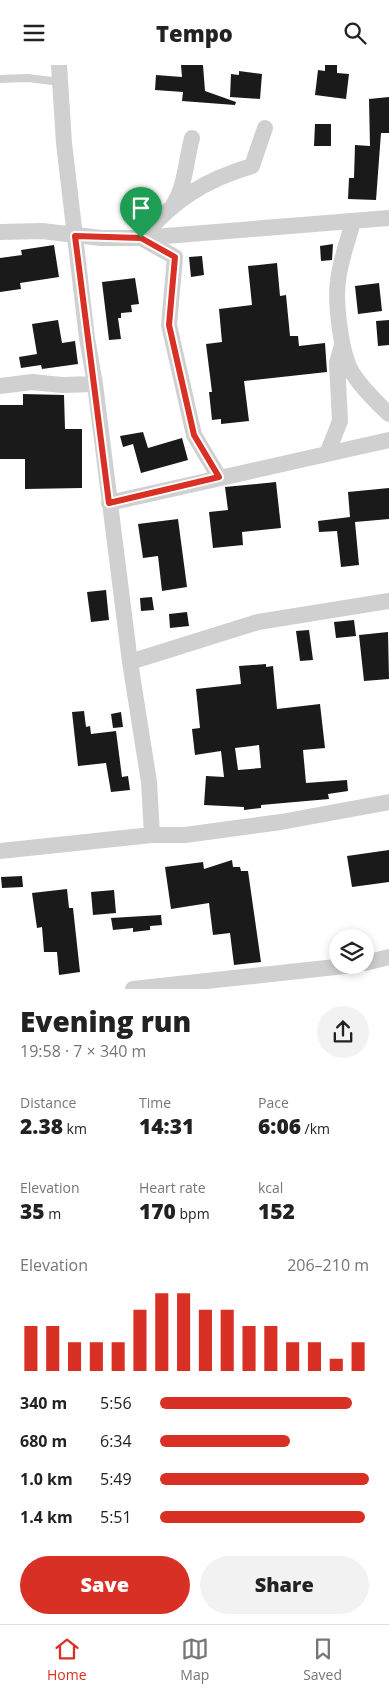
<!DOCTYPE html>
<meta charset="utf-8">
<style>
:root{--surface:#fff;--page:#f2f2f2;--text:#222;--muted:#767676;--line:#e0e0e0;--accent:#d93025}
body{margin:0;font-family:"Open Sans",sans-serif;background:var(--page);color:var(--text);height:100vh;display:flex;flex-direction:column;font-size:19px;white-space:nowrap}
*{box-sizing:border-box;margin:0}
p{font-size:16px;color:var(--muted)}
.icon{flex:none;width:28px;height:28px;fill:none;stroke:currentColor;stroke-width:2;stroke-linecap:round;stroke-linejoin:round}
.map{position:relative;height:924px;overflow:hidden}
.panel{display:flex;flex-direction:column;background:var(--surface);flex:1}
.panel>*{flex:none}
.fabs{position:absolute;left:329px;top:864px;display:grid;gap:10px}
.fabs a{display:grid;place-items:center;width:45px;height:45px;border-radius:50%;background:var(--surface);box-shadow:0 2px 8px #0003;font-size:25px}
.pin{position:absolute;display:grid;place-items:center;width:42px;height:42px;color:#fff;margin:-51px -21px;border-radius:50% 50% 50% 0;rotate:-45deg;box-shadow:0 0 5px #0007}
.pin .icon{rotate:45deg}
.round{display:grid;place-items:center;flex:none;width:52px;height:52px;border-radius:26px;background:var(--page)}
.headline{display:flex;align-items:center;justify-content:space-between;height:85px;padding:0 20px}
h1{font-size:28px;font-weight:800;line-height:38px}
.metrics{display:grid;grid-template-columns:repeat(3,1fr);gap:8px;height:85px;padding:5px 20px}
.metrics div{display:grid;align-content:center}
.metrics b{font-size:21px;font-weight:800}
.metrics small{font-size:14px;font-weight:400}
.metrics p{font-size:14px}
.chart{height:140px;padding:10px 20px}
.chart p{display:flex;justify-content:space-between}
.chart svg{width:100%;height:90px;margin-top:5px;stroke:var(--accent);stroke-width:6}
.cta{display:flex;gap:10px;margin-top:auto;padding:10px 20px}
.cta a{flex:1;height:58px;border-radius:30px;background:var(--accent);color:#fff;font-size:20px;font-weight:800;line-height:58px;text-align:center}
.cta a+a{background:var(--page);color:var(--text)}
ul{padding:0 20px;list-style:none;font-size:16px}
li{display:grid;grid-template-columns:80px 60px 1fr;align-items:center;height:38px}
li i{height:12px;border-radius:6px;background:var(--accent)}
header{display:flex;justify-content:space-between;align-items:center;height:65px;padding:0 20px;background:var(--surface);font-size:22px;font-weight:800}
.tab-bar{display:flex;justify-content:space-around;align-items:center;height:70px;border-top:1px solid var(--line);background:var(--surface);font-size:14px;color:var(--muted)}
.tab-bar a{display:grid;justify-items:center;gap:2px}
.tab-bar .active{color:var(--accent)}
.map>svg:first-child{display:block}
</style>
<header><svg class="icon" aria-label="menu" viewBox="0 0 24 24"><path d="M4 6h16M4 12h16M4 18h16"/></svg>Tempo<svg class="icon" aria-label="search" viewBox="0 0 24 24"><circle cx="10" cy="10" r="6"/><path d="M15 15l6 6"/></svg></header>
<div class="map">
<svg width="389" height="924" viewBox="0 0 389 924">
<rect width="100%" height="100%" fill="#fff"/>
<!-- building -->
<path fill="#1a1a1a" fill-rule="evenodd" d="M181 0H203L205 26 236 37 235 40 182 36 183 27 155 25 156 10 182 12Z
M325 0H337V8L349 9 346 34 315 30 318 5 325 6Z
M239 6 262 9 260 34 230 32 231 9 239 10Z
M389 32V68H381L376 135 348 134 349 113H354L355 80 370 81 369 34Z
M315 59H331V81H314Z
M333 179 332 195 321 196 320 181Z
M54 180 59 212 20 218 21 224 0 227V193L22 190 21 185Z
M202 191 204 210 191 212 189 192Z
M277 198 280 231 286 230 290 271H298L299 281 325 278 327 307 244 316 249 356 221 359V354L212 355 209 327H212L206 279 222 277 219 244 252 240 248 201Z
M135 213 139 239 131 240 132 247 121 248V253H118L121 274 109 275 102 217Z
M379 218 382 246 358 249 355 221Z
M58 255 62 278 75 276 78 299 42 304 41 300 21 303 19 292 37 289 32 259Z
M389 255V280L378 281 376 256Z
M23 329 64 330 65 364H82V423L25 424V394H0V340H23Z
M143 367 148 383 182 373 188 395 141 408 133 379 123 382 120 371Z
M276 417 281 463 242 467 243 480 213 483 209 447 228 445 225 422Z
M389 423V454L355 457 359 500 341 502 337 466 319 467 318 456 350 452 348 427Z
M178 454 187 522 162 526 158 491 143 493 138 459Z
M106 525 109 555 91 557 87 527Z
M152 532 154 545 141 546 140 533Z
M187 547 189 561 170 563 169 549Z
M354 555 356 571 336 573 334 557Z
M309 565 313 595 300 596 296 566Z
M388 567 389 614 364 616 359 570Z
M266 599V602L273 601 277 644 320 639 325 683 303 685 306 718 347 715 348 726 328 729 329 734 261 740V743L244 745V742L204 740 206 711 224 712 221 686 195 690 192 664 200 663 196 624 241 619 239 601ZM259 680 261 703 238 705 235 683Z
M84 646 86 662 90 661 91 669 116 666 122 712 128 711 130 725 111 727 106 698 78 701 72 647Z
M121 647 123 662 113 663 111 649Z
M389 785V817L352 822 347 791Z
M232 795 233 802H240L241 806H248L261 897 234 900 230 868 213 870 209 838 171 844 165 802 203 797 204 804Z
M22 811 23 822 2 823 1 812Z
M67 824 69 843H73L80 907 59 910 57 887H44L42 862 37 863 32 828Z
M114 825 116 848 93 850 91 827Z
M161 850 162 860 150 861V865L133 867V863L113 865 111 853Z"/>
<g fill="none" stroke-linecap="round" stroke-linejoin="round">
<!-- service -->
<path stroke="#d0d0d0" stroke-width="8" d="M0 14 28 13 60 17"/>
<!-- minor -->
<path stroke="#d0d0d0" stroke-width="16" d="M59 0 64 78 87 273 95 319 130 597 149 717 152 770
M173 140C185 123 186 95 192 73
M353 156C348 176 340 196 338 216 335 238 341 291 353 309 363 324 376 337 389 349
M0 167 42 166 101 173H141L389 153
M0 321 32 317 62 320 95 319
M327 389 340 356 337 298 342 280
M219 412 194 370 169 260 175 192 141 173C174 135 204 115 252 101L265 63
M109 438 389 375
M130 597 258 557 389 536
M0 786 152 770H185L281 757 389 737
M365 898 389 892
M133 924 354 900"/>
</g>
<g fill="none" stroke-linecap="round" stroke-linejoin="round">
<!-- route casing -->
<g stroke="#fff" stroke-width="10">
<path id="route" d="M75 171 141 173 175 192 169 260 194 370 219 412 109 438Z"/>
</g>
<!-- route -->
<use href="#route" stroke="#d93025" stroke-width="6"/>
</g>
</svg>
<div class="fabs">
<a><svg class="icon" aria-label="layers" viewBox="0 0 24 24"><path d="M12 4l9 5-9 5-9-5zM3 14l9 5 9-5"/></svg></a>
</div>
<div class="pin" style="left:141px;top:173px;background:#1e9e55"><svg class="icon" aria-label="arrive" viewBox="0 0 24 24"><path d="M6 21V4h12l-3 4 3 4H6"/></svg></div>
</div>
<section class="panel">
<div class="headline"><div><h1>Evening run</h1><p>19:58 · 7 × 340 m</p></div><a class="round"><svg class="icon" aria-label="share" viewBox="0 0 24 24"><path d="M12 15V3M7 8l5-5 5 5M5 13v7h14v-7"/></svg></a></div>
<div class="metrics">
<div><p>Distance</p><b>2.38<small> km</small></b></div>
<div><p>Time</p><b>14:31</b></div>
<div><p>Pace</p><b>6:06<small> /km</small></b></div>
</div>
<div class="metrics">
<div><p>Elevation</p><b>35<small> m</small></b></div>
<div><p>Heart rate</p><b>170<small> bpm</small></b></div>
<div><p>kcal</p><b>152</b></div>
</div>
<div class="chart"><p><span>Elevation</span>206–210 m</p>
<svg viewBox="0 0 160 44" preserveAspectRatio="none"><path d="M5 44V22M15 44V22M25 44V30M35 44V30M45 44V30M55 44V14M65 44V6M75 44V6M85 44V14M95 44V14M105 44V22M115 44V22M125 44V30M135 44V30M145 44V38M155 44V30"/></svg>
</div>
<ul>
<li><b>340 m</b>5:56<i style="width:92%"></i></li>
<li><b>680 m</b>6:34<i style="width:62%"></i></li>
<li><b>1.0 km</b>5:49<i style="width:100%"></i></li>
<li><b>1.4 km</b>5:51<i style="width:98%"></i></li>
</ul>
<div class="cta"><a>Save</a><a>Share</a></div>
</section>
<nav class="tab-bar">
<a class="active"><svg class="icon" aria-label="home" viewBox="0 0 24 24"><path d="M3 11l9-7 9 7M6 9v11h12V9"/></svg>Home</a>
<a><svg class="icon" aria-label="map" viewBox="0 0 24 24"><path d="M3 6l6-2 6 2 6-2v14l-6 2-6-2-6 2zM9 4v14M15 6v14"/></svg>Map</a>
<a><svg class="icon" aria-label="saved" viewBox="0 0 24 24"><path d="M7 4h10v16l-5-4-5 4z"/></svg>Saved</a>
</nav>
